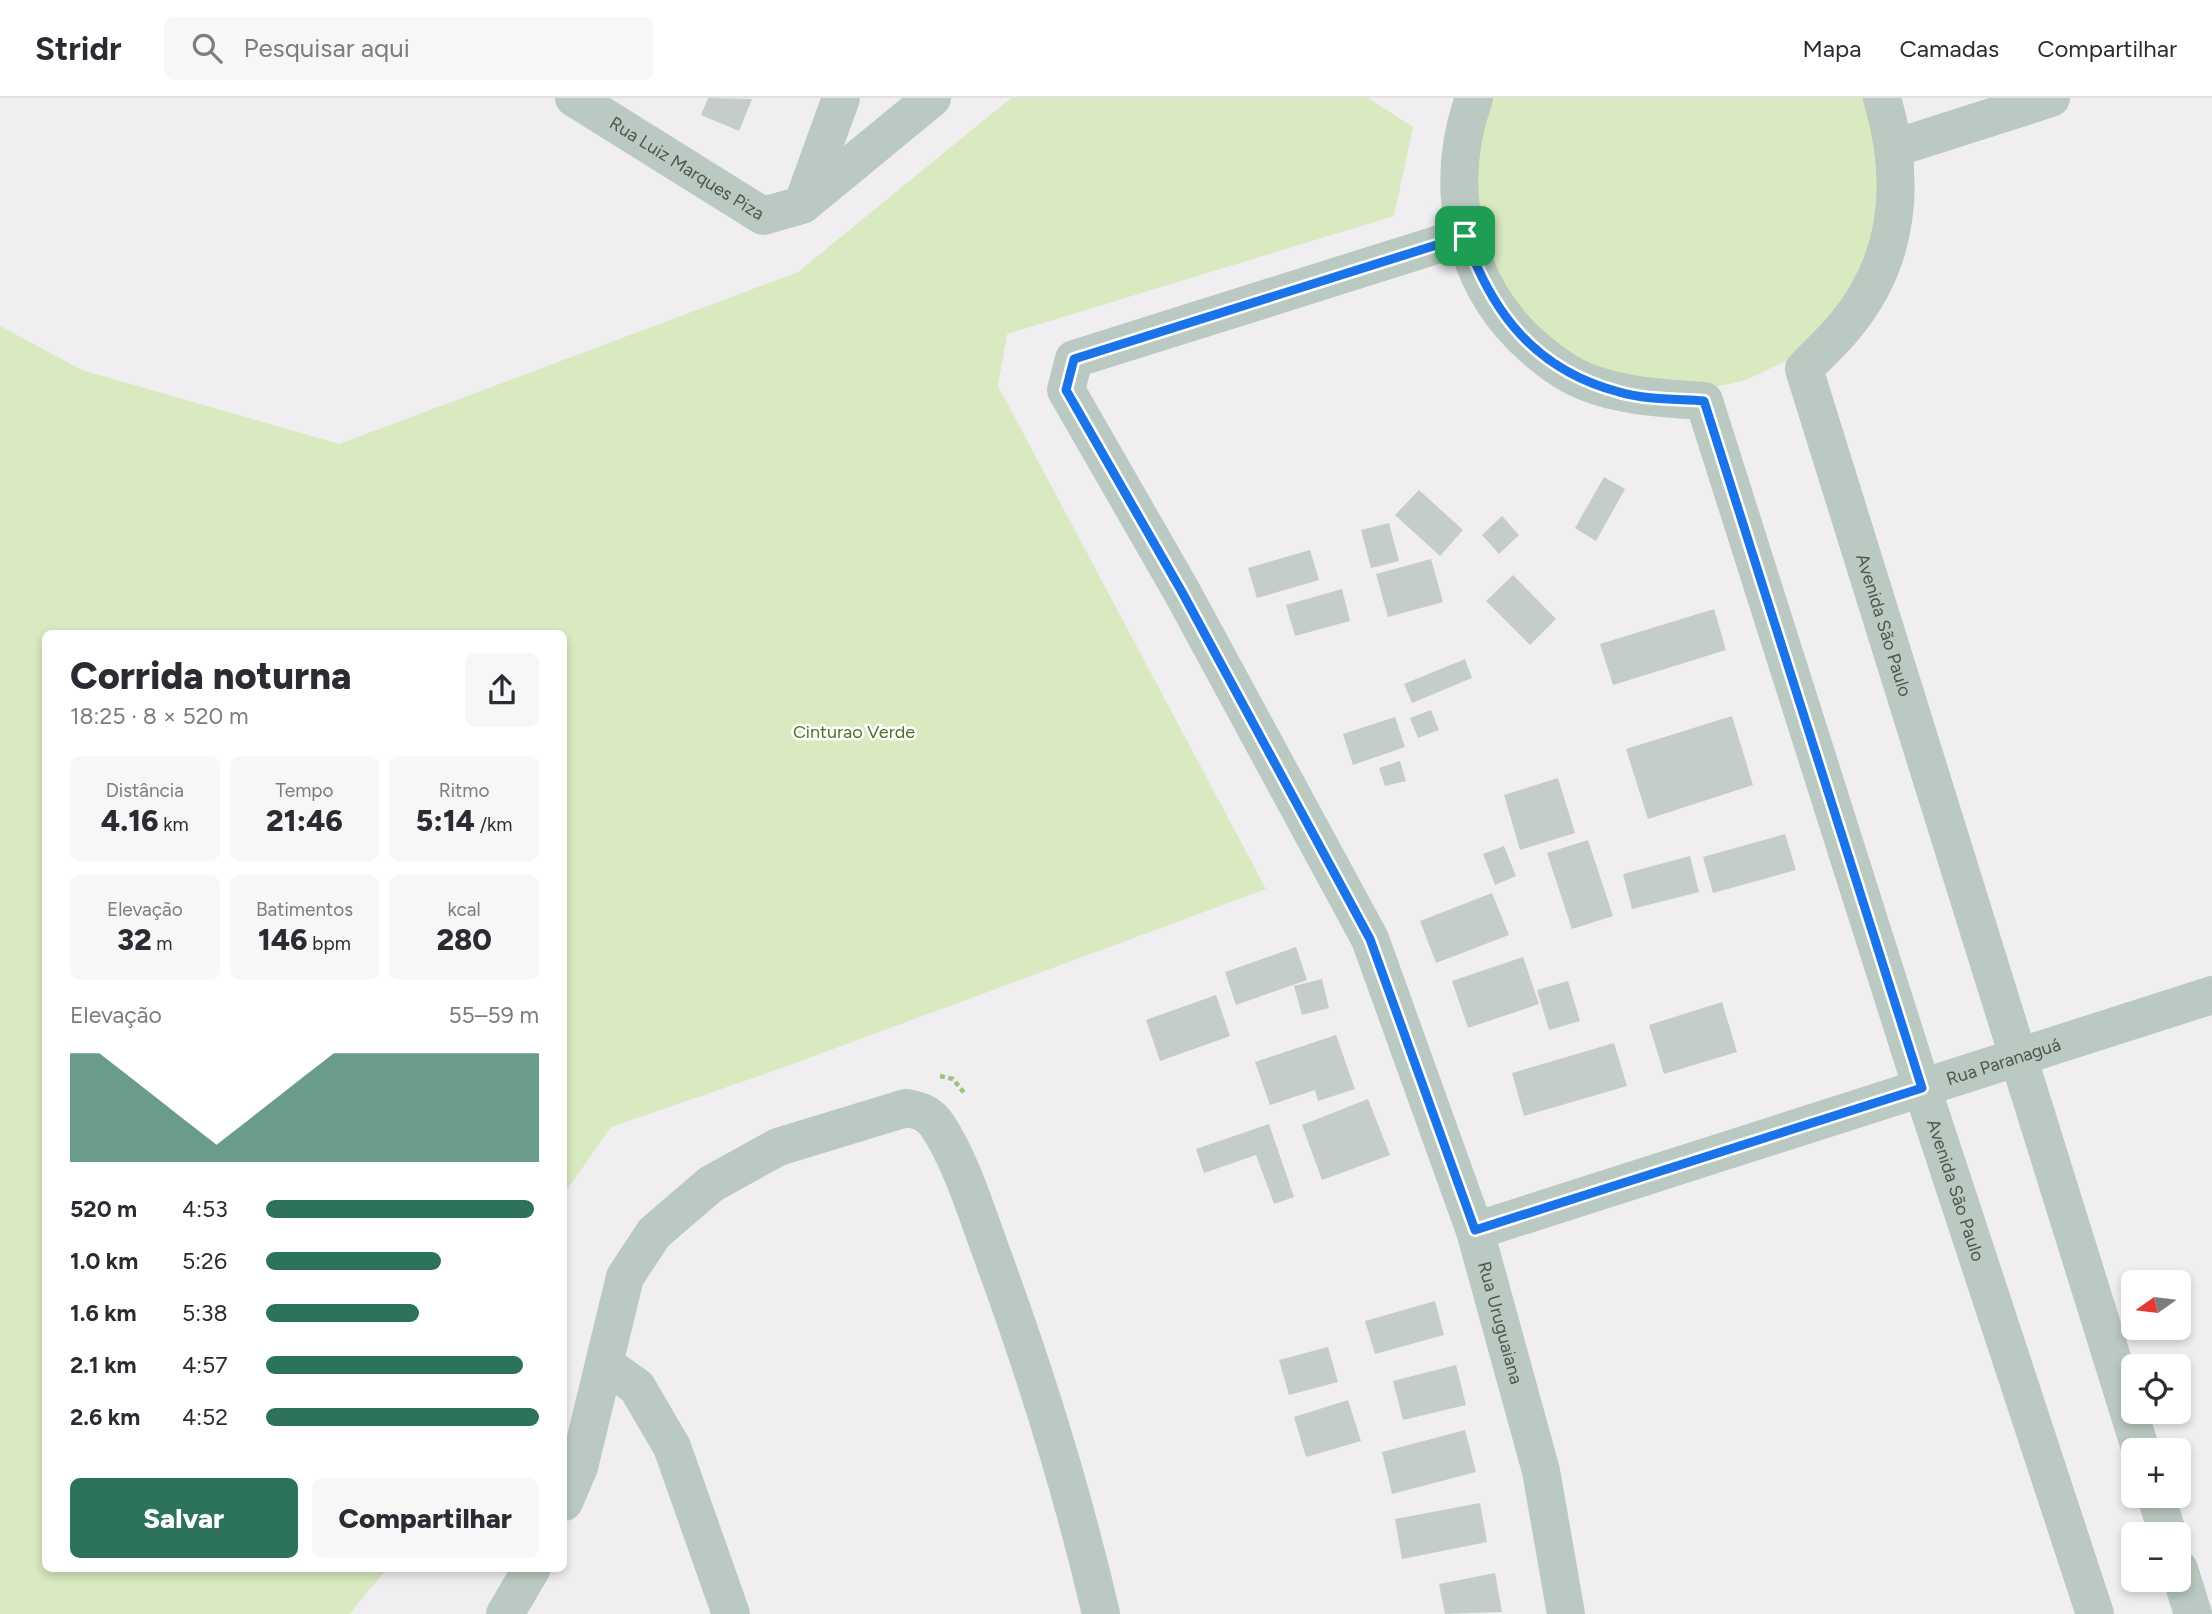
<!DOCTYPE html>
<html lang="pt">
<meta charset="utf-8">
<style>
:root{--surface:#fff;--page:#f7f7f7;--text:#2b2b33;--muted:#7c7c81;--line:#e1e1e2;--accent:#2c7359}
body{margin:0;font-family:Figtree,sans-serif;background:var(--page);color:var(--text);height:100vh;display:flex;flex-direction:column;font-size:26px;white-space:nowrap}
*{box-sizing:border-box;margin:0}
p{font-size:23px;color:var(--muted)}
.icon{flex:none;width:38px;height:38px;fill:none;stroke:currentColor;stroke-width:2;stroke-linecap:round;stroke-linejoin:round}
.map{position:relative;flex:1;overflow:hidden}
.side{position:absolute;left:42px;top:532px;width:525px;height:942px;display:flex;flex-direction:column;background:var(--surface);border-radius:10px;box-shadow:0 4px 10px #0003}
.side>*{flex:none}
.needle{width:46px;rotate:256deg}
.buttons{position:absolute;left:2121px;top:1172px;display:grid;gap:14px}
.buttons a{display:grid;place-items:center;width:70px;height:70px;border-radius:10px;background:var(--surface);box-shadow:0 4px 10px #0003;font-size:35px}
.pin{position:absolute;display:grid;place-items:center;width:60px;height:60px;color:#fff;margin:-30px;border-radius:14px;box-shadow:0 4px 10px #0006}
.round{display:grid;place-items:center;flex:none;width:74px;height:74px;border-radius:10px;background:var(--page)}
.head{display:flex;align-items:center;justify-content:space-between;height:119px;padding:0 28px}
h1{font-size:38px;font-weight:800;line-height:52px}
.figures{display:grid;grid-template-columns:repeat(3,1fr);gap:10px;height:119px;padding:7px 28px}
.figures div{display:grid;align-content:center;border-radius:10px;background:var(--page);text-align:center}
.figures b{font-size:30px;font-weight:800}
.figures small{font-size:19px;font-weight:400}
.figures p{font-size:19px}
.chart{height:196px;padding:14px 28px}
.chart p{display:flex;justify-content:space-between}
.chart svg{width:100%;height:126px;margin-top:7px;fill:var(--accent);opacity:.7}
.action{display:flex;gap:14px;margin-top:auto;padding:14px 28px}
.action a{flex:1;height:80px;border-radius:10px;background:var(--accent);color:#fff;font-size:28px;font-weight:800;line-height:80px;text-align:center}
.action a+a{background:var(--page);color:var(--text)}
ul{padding:0 28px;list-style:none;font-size:23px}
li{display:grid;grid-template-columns:112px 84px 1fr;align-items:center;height:52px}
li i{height:18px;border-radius:9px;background:var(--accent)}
header{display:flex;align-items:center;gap:42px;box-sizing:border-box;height:98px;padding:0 35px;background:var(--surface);border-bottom:2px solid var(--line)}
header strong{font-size:33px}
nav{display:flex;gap:38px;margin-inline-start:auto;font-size:24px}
.search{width:490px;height:63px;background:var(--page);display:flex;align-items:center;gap:18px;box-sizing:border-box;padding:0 24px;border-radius:10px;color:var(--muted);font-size:26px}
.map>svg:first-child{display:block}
</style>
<header>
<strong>Stridr</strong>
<div class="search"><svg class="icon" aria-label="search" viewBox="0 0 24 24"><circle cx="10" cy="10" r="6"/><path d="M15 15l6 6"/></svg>Pesquisar aqui</div>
<nav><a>Mapa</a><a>Camadas</a><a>Compartilhar</a></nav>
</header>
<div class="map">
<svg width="2212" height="1516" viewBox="0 0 2212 1516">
<rect width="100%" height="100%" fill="#f0eef0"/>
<!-- green -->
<path fill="#d9e9c0" d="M1011 0H1368L1413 29 1394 118 1007 236 998 288 1266 791 779 971 611 1029 564 1096V536H46V1470H388L349 1516H0V228L82 272 339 346 798 174Z
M1485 0H1868L1885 111 1853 197 1788 262 1746 282 1702 292 1611 283 1532 235 1472 128Z"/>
<!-- building -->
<path fill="#c5cdca" d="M708 0 752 1 739 33 701 17Z
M1604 379 1625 391 1596 443 1575 430Z
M1419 392 1463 432 1440 458 1395 417Z
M1502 418 1519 437 1499 456 1482 437Z
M1389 425 1399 463 1371 470 1361 432Z
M1310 452 1319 482 1257 500 1248 470Z
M1431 461 1443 504 1388 519 1376 476Z
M1513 477 1556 521 1530 547 1486 503Z
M1342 491 1350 523 1295 538 1286 507Z
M1714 511 1726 552 1613 587 1600 546Z
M1465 561 1472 580 1412 605 1404 586Z
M1431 612 1439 632 1418 640 1410 620Z
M1732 618 1753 687 1648 721 1626 651Z
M1395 619 1405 649 1353 667 1343 636Z
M1400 663 1406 683 1385 688 1379 670Z
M1558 680 1575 735 1520 752 1504 697Z
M1785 736 1796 772 1713 795 1703 759Z
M1588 742 1613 818 1572 831 1547 755Z
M1504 748 1516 778 1495 787 1483 756Z
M1690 758 1699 794 1632 811 1623 776Z
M1492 795 1509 837 1436 865 1420 823Z
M1296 849 1307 882 1236 907 1225 874Z
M1523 859 1539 906 1468 930 1452 883Z
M1322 881 1329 910 1302 917 1294 888Z
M1568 883 1580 923 1549 932 1537 892Z
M1216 897 1230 938 1160 963 1146 922Z
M1722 904 1737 954 1664 976 1649 927Z
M1336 937 1355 991 1318 1003 1315 992 1270 1007 1255 964Z
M1614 945 1627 988 1524 1018 1512 975Z
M1368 1001 1390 1057 1322 1082 1302 1027Z
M1269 1026 1294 1099 1274 1106 1256 1057 1204 1075 1196 1051Z
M1435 1203 1444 1237 1375 1256 1365 1223Z
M1328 1249 1338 1284 1289 1297 1279 1262Z
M1456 1267 1466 1307 1403 1322 1393 1283Z
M1348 1302 1361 1343 1306 1359 1294 1319Z
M1465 1332 1476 1374 1392 1396 1382 1354Z
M1480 1405 1487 1444 1402 1461 1395 1421Z
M1495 1475 1502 1514 1445 1516 1439 1486Z"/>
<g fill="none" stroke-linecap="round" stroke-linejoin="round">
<!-- path -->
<path stroke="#9fc37c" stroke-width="4.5" stroke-dasharray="5 3.5" stroke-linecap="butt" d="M940 978 953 981 965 996"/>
<!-- minor -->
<g stroke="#bac9c1" stroke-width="38">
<path id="s1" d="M574 0 763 118 802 107 932 0"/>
<path d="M803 105 841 0"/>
<path id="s2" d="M1465 138 1074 261 1066 292 1182 494 1370 841 1475 1133 1541 1373 1566 1516"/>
<path id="s3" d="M1475 1133 2212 897"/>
<path d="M606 1267 637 1289 672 1349 731 1516"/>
<path d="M564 1404 579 1369 625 1179 654 1135 711 1086 778 1049 906 1010C919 1012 929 1015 937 1027 961 1062 978 1119 993 1159 1036 1276 1073 1395 1101 1516"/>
<path d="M505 1516 532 1470"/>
</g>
<!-- tertiary -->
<g stroke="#bac9c1" stroke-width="38">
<path id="s4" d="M1474 0C1443 87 1461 185 1532 248 1548 262 1564 275 1584 283 1623 299 1664 300 1704 303L1922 990 2095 1516"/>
<path id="s5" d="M1882 0C1906 81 1901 161 1845 228 1833 243 1817 257 1804 271L2141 1353"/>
<path d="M1895 50 2051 0"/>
<path d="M2156 1398 2168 1437"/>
<path d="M2179 1471 2193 1516"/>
</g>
</g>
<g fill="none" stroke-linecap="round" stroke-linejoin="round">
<!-- route casing -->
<g stroke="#fff" stroke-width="14">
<path id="route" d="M1465 138C1492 216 1536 272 1619 294 1646 302 1677 301 1704 303L1922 990 1475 1132 1370 841 1182 494 1066 292 1074 261Z"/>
</g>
<!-- route -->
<use href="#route" stroke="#1a73e8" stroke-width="9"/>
</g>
<g text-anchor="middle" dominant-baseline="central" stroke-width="5" stroke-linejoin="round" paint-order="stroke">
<!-- street labels -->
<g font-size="18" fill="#485950" stroke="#fff">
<text stroke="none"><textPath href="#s1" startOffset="133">Rua Luiz Marques Piza</textPath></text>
<text stroke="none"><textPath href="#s5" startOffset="569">Avenida São Paulo</textPath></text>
<text stroke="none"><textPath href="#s3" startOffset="555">Rua Paranaguá</textPath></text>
<text stroke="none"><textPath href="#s4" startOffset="1284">Avenida São Paulo</textPath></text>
<text stroke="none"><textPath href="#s2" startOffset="1475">Rua Uruguaiana</textPath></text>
</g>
<!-- park labels -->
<g font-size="18" fill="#497221" stroke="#fff">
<text x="854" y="634">Cinturao Verde</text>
</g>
</g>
</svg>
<div class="buttons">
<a><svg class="needle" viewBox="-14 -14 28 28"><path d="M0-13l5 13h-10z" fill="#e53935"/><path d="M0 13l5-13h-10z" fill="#7c7c81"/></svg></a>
<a><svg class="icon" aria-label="locate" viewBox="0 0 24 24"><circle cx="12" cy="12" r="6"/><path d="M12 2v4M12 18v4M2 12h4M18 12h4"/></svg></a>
<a>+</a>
<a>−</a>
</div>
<div class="pin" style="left:1465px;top:138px;background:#1e9e55"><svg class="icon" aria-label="arrive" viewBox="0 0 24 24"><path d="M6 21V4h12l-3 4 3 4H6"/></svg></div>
<section class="side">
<div class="head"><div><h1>Corrida noturna</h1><p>18:25 · 8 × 520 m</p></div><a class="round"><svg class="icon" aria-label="share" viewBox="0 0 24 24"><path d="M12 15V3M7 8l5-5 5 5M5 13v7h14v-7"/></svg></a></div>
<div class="figures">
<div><p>Distância</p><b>4.16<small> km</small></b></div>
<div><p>Tempo</p><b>21:46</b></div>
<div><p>Ritmo</p><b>5:14<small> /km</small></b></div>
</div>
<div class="figures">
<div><p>Elevação</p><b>32<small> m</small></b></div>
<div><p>Batimentos</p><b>146<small> bpm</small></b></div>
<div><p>kcal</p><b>280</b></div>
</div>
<div class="chart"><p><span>Elevação</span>55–59 m</p>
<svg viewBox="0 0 160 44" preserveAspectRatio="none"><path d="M0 44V6L10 6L20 14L30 22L40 30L50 38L60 30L70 22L80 14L90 6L100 6L110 6L120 6L130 6L140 6L150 6L160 6V44z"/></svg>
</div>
<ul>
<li><b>520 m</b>4:53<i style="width:98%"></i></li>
<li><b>1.0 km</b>5:26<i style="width:64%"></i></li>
<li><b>1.6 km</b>5:38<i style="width:56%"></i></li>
<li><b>2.1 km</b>4:57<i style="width:94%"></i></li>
<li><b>2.6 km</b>4:52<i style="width:100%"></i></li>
</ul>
<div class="action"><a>Salvar</a><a>Compartilhar</a></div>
</section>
</div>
